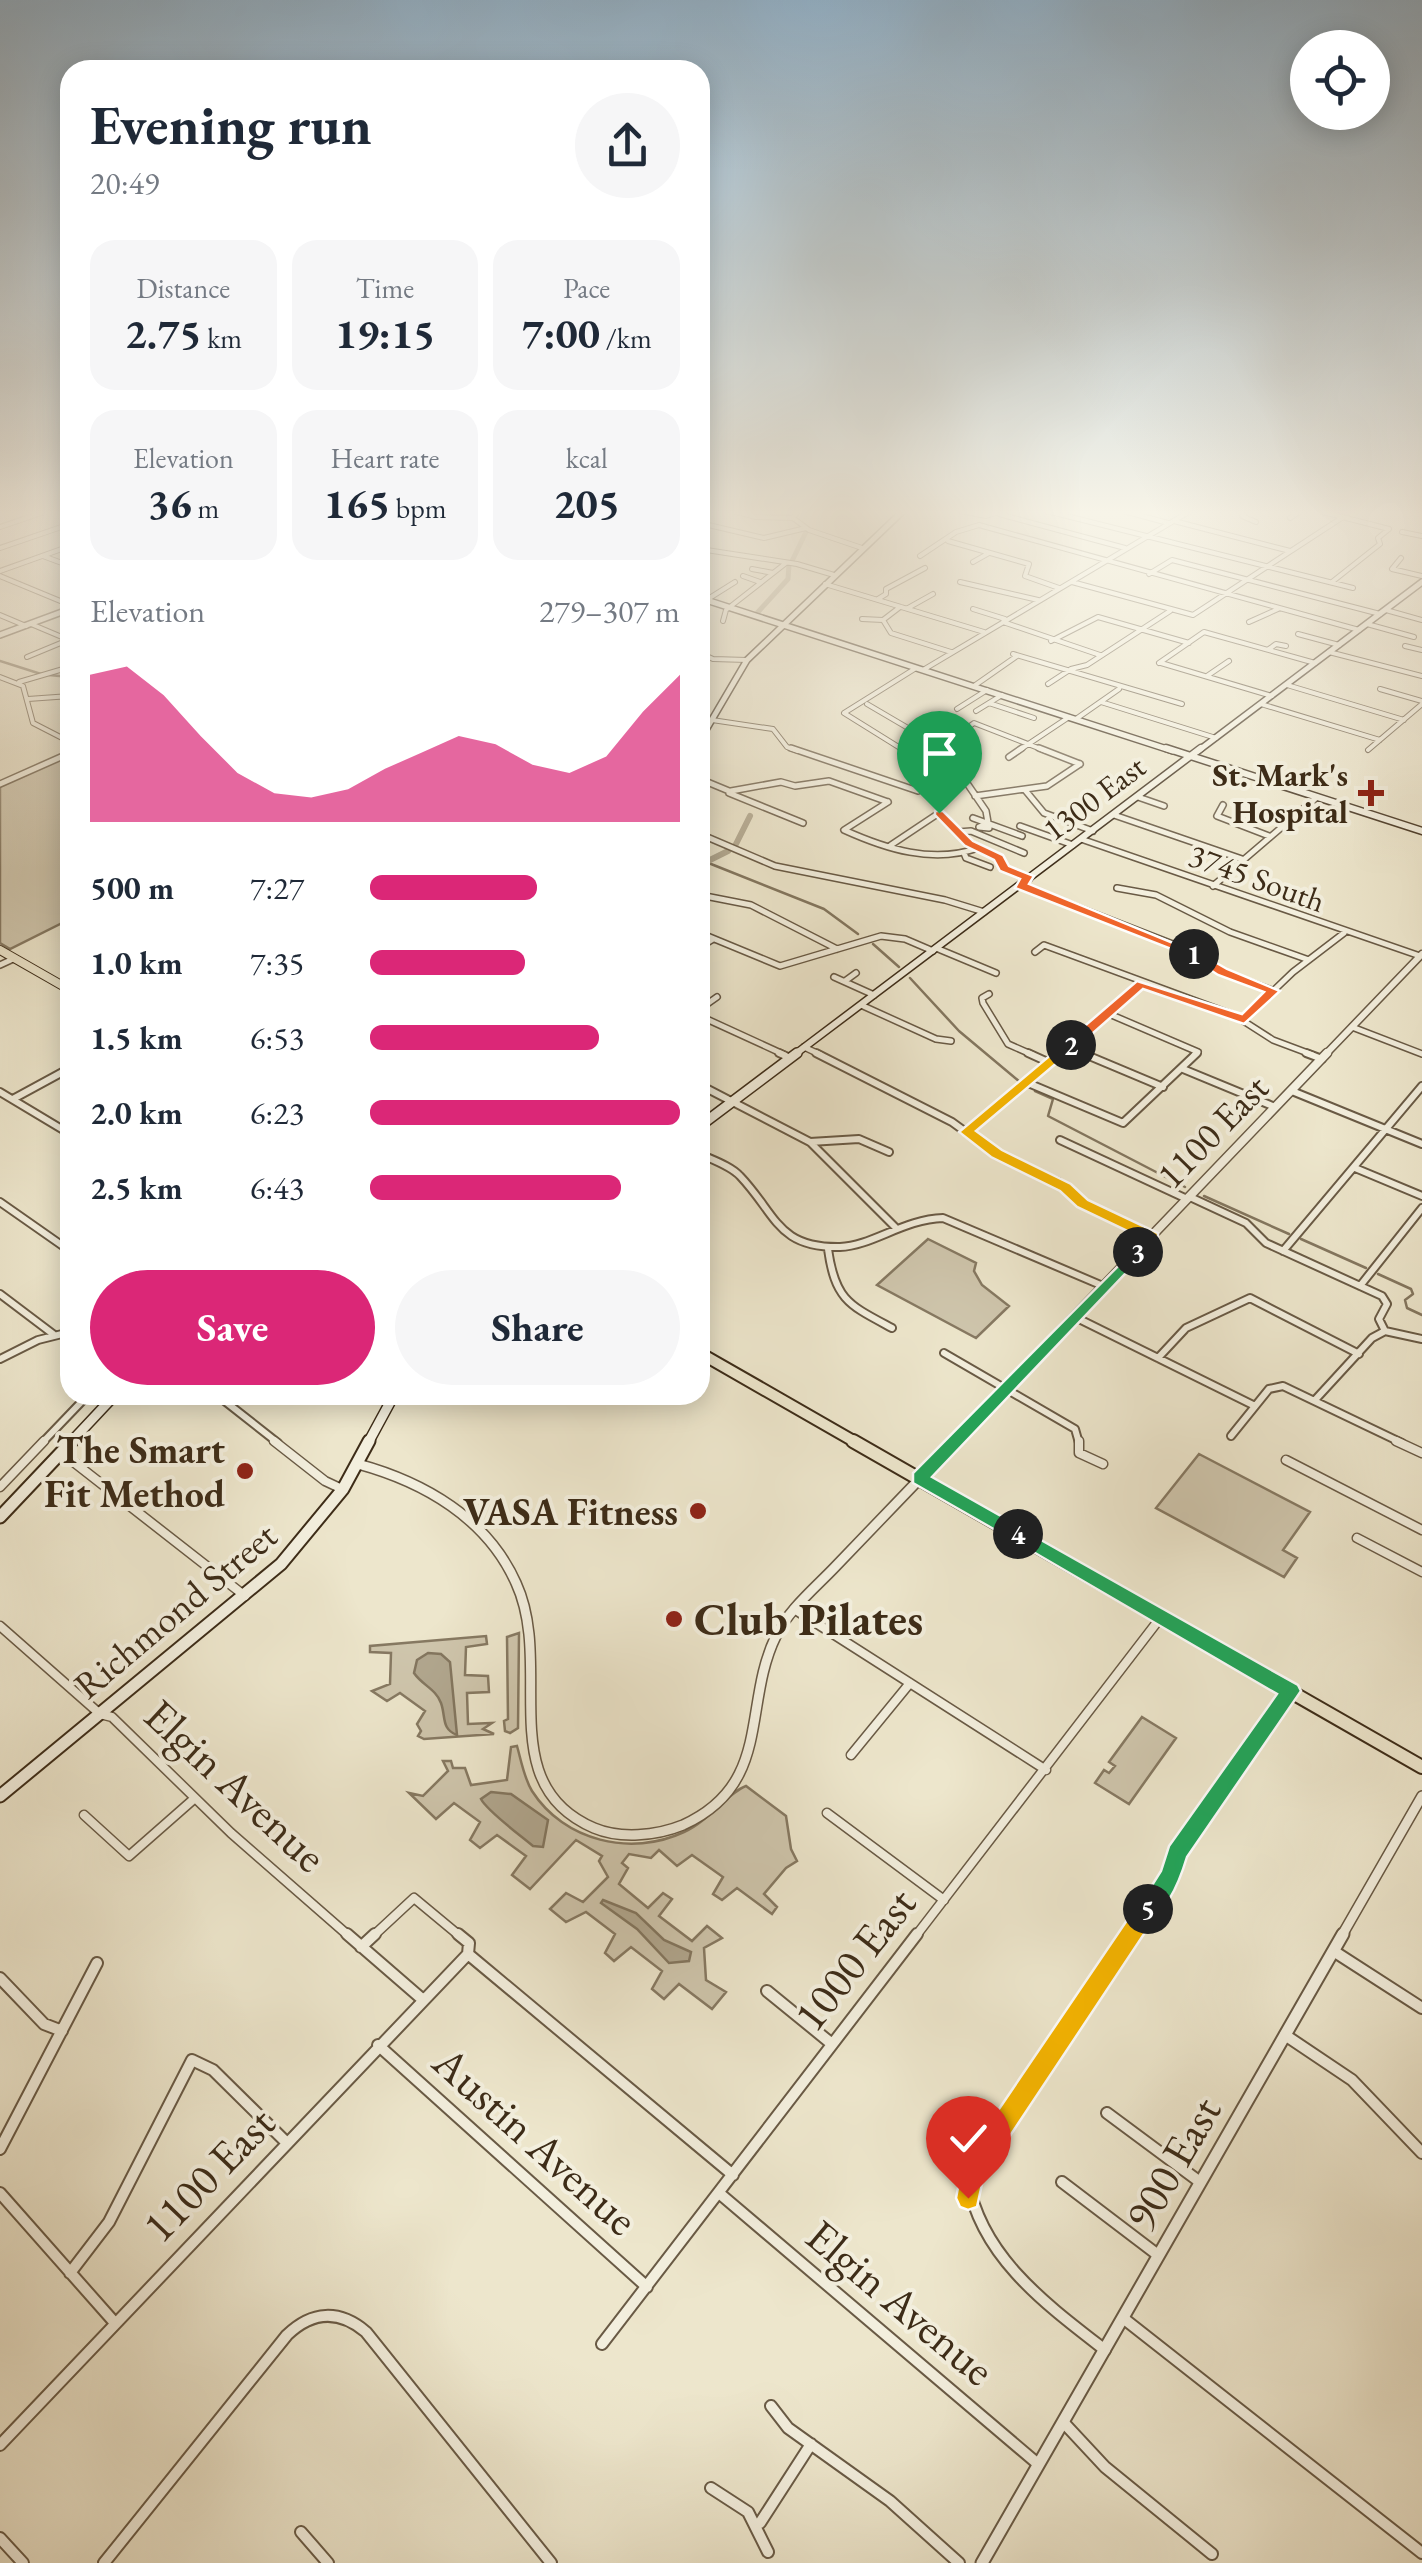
<!DOCTYPE html>
<meta charset="utf-8">
<style>
:root{--surface:#fff;--page:#f6f6f7;--text:#1f2937;--muted:#747a83;--accent:#db2777}
body{margin:0;font-family:"EB Garamond",serif;background:var(--page);color:var(--text);height:100vh;display:flex;flex-direction:column;font-size:38px;white-space:nowrap}
*{box-sizing:border-box;margin:0}
p{font-size:32px;color:var(--muted)}
.icon{flex:none;width:55px;height:55px;fill:none;stroke:currentColor;stroke-width:2;stroke-linecap:round;stroke-linejoin:round}
.map{position:relative;flex:1;overflow:hidden}
.panel{position:absolute;left:60px;top:60px;width:650px;height:1345px;display:flex;flex-direction:column;background:var(--surface);border-radius:30px;box-shadow:0 5px 25px #0003}
.panel>*{flex:none}
.fabs{position:absolute;left:1290px;top:30px;display:grid;gap:20px}
.fabs a{display:grid;place-items:center;width:100px;height:100px;border-radius:50%;background:var(--surface);box-shadow:0 5px 25px #0003;font-size:50px}
.pin{position:absolute;display:grid;place-items:center;width:85px;height:85px;color:#fff;margin:-102px -42px;border-radius:50% 50% 50% 0;rotate:-45deg;box-shadow:0 0 10px #0007}
.pin .icon{rotate:45deg}
.km{position:absolute;width:50px;height:50px;margin:-25px;border-radius:50%;background:#222;color:#fff;font-size:28px;line-height:50px;text-align:center}
.round{display:grid;place-items:center;flex:none;width:105px;height:105px;border-radius:52px;background:var(--page)}
.headline{display:flex;align-items:center;justify-content:space-between;height:170px;padding:0 30px}
h1{font-size:55px;font-weight:700;line-height:75px}
.metrics{display:grid;grid-template-columns:repeat(3,1fr);gap:15px;height:170px;padding:10px 30px}
.metrics div{display:grid;align-content:center;border-radius:25px;background:var(--page);text-align:center}
.metrics b{font-size:42px;font-weight:700}
.metrics small{font-size:28px;font-weight:400}
.metrics p{font-size:28px}
.chart{height:280px;padding:20px 30px}
.chart p{display:flex;justify-content:space-between}
.chart svg{width:100%;height:180px;margin-top:10px;fill:var(--accent);opacity:.7}
.cta{display:flex;gap:20px;margin-top:auto;padding:20px 30px}
.cta a{flex:1;height:115px;border-radius:60px;background:var(--accent);color:#fff;font-size:40px;font-weight:700;line-height:115px;text-align:center}
.cta a+a{background:var(--page);color:var(--text)}
ul{padding:0 30px;list-style:none;font-size:32px}
li{display:grid;grid-template-columns:160px 120px 1fr;align-items:center;height:75px}
li i{height:25px;border-radius:12px;background:var(--accent)}
.map>svg:first-child{display:block}
</style>
<div class="map">
<svg width="1422" height="2563" viewBox="0 0 1422 2563">
<rect width="100%" height="100%" fill="#ede6cc"/>
<filter id="stains"><feTurbulence type="fractalNoise" baseFrequency=".002" numOctaves="4"/><feColorMatrix values="0 0 0 0 .2 0 0 0 0 .09 0 0 0 0 .02 0 0 0 .5 -.17"/></filter>
<radialGradient id="worn" r=".72"><stop offset=".6" stop-color="#630" stop-opacity="0"/><stop offset="1" stop-color="#630" stop-opacity=".3"/></radialGradient>
<!-- green -->
<path fill="#cfc6ad" stroke="#867962" stroke-width="2.5" d="M70 755V919L10 949 0 943V786Z
M928 1239 976 1263 974 1271 982 1285 1009 1306 976 1338 877 1285Z
M1199 1454 1310 1512 1283 1550 1297 1558 1284 1577 1156 1508Z
M519 1633 518 1728 510 1733 505 1731 504 1721 508 1719 507 1637Z
M486 1636 487 1644 466 1647 465 1675 488 1676 489 1692 467 1693 468 1724 492 1723 483 1729 494 1734 424 1739 418 1736 421 1731 417 1724 425 1711 400 1693 387 1701 372 1691 390 1684 391 1653 370 1652V1646Z
M1142 1717 1176 1738 1129 1804 1095 1783 1104 1770 1109 1773 1115 1766 1109 1762Z
M517 1746C521 1760 524 1778 532 1791 564 1841 631 1857 684 1832 709 1821 727 1793 746 1786L786 1816 791 1849 797 1861 786 1868 764 1894 777 1907 772 1914 737 1888 722 1900 713 1894 723 1877 692 1855 677 1866 659 1850 651 1858 629 1854 622 1863 628 1868 619 1884 648 1908 663 1893 672 1899 659 1916 692 1941 707 1926 722 1938 704 1948 706 1980 726 1992 712 2009 679 1984 664 1999 652 1989 662 1971 631 1947 614 1961 605 1953 615 1934 586 1912 566 1922 550 1909 566 1893 583 1902 608 1877 599 1861 602 1856 576 1840 530 1889 512 1875 526 1856 497 1835 480 1848 470 1840 480 1822 454 1803 436 1819 409 1793 423 1796 448 1771 443 1761H451L453 1768H465L471 1785 507 1780 511 1747Z"/>
<!-- water -->
<path fill="#b1a78f" stroke="#83765f" stroke-width="2.5" d="M428 1653 441 1654 450 1662 457 1735C441 1729 446 1717 441 1703 436 1689 422 1685 414 1673L417 1660Z
M491 1792 511 1794 548 1820 543 1847 533 1846C520 1835 487 1811 481 1799Z
M603 1900 636 1913 664 1940 691 1952 689 1961 669 1963 637 1929 601 1903Z"/>
<g fill="none" stroke-linecap="round" stroke-linejoin="round">
<!-- stream -->
<path stroke="#83765f" stroke-width="2.5" d="M0 661 41 674
M49 675 70 677
M711 864 824 909 858 934
M873 944 899 967
M910 978 959 1031 1020 1082
M1035 1091 1053 1099 1048 1116 1185 1187
M1204 1196 1289 1234
M1301 1239 1366 1268
M1378 1274 1411 1289 1413 1294 1405 1300 1407 1308 1422 1315"/>
<!-- canal-far1 -->
<path stroke="#b1a78f" stroke-width="5" d="M792 561 806 532
M758 612 788 579 789 565"/>
<!-- canal -->
<path stroke="#b1a78f" stroke-width="6" d="M735 846 750 816
M700 865 728 851"/>
<!-- minor-far4 casing -->
<g stroke="#695a45" stroke-width="6">
<path id="minor-far4" d="M729 510 756 517 793 518
M799 510 793 518 809 530 862 548
M955 510 986 516 1005 510
M1043 510 1353 588
M1120 510 1168 523
M1248 510 1242 516 1256 522
M1315 510 1389 529
M999 514 1125 548
M1290 518 1302 510
M1174 521 1290 551
M700 523 764 538 806 528
M979 525 1359 630
M0 527 50 510
M1402 532 1422 536
M948 541 1029 564 1025 576 1059 588
M0 548 70 524
M700 549 797 564 834 575
M43 556 70 566
M920 556 956 532 979 525
M1401 558 1392 569 1422 576
M973 562 989 553
M752 569 773 573
M0 571 70 546
M1149 574 1172 560 1380 614
M0 576 70 605
M743 576 760 582
M960 582 1038 600
M1072 582 1193 615 1343 517
M1332 582 1380 544 1378 538 1389 529
M825 584 984 632
M878 599 886 594V589L925 568
M700 604 735 582
M908 608 933 594
M973 609 1005 619
M1386 610 1422 620
M0 615 26 626
M862 619 883 620
M883 620 891 633 951 652
M883 620 900 607
M723 621 726 610 786 563
M1003 622 1100 655
M1249 622 1278 609
M31 624 69 640
M1367 624 1414 637
M1298 634 1339 645
M1051 641 1098 617 1189 643
M1405 646 1422 650
M1269 649 1276 644 1286 646
M1329 652 1422 676
M700 653 713 659 747 660
M1013 654 1182 704
M27 657 68 640
M1159 663 1204 632 1315 663
M1161 663 1272 696
M923 670 1192 510
M1207 676 1229 661
M0 677 23 686 33 723 70 742
M19 682 70 667
M1048 684 1071 669 1087 665 1170 611
M1287 685 1404 720
M974 686 1017 656
M1380 689 1422 701
M28 699 70 696
M1101 702 1216 738
M989 703 1034 718
M867 704 925 738 949 743
M1261 704 1380 740
M957 709 987 690
M976 711 1002 695
M1076 719 1119 689
M712 720 773 729 787 747 798 751
M1368 750 1422 704
M905 751 844 713 916 668
M947 751 952 739 974 723 1046 751
M1018 751 1069 717"/>
</g>
<!-- minor-far3 casing -->
<g stroke="#695a45" stroke-width="8">
<path id="minor-far3" d="M791 748 918 791 930 782 901 748
M948 748 947 754 986 811 989 828 979 827 986 824
M1039 748 1080 764
M1009 757 1022 748
M700 779 729 791
M0 784 70 753
M1025 790 1044 813 1093 831
M731 791 781 782 795 786 829 781 888 802
M729 793 803 823
M975 796 1047 786 1080 764
M1138 797 1164 806
M888 802 844 830C886 849 933 864 978 848
M1223 805 1217 816 1269 836
M1114 815 1242 859
M973 818 1022 836
M1020 826 1073 845
M958 832 971 831 1024 853
M700 834 775 866 945 900 984 912
M1081 839 1420 956
M891 845 939 813 966 841 999 857 1004 868 1030 878
M964 853 966 858 990 867
M1020 885 1183 948 1223 972 1274 991
M1213 886 1317 797
M1117 888 1156 895 1230 932 1309 960
M700 895 751 905 837 949
M700 933 780 966 881 936 905 939 933 951
M700 947 713 939
M936 948 996 973
M1035 952 1044 945 1234 1015 1273 1040 1313 1055
M0 965 13 959
M834 977 874 995
M845 981 856 973
M989 994 982 998 983 1003 1008 1044 1033 1055
M861 1005 936 1039 951 1041
M700 1009 717 997
M1107 1013 1198 1052 1194 1055
M700 1016 785 1055
M1244 1019 1293 972 1344 933
M1352 1027 1422 1054
M804 1047 821 1055
M1068 1047 1088 1055
M1057 1055 1141 984"/>
</g>
<!-- minor-far2 casing -->
<g stroke="#695a45" stroke-width="10">
<path id="minor-far2" d="M779 1053 790 1058
M816 1053 952 1122 996 1154 1058 1182 1083 1204 1151 1236
M1028 1053 1050 1063
M1082 1053 1163 1087
M1306 1053 1322 1059
M1183 1069 1275 1107
M1028 1083 1123 1123 1197 1053
M700 1085 810 1142 895 1227
M1292 1091 1422 1144
M0 1092 70 1134
M13 1099 70 1068
M967 1132 1060 1053
M1060 1140 1187 1199
M810 1142 859 1139 889 1152
M700 1154C713 1160 731 1166 740 1176 777 1215 777 1248 840 1247 872 1246 904 1219 943 1218L1103 1286
M1355 1168 1422 1196
M1190 1197 1246 1223 1266 1243 1382 1296 1387 1304 1379 1319 1385 1331
M0 1202 70 1251
M828 1249C835 1300 849 1305 892 1328
M1283 1251 1422 1086
M1360 1286 1422 1208
M0 1294 53 1334
M1075 1317 1255 1406
M1385 1331 1422 1339
M944 1353 1075 1429 1079 1443
M1158 1358 1186 1328 1250 1298 1359 1354
M0 1359 38 1340 70 1332
M217 1395 278 1443
M1315 1400 1372 1338 1385 1331
M1231 1436 1269 1389 1283 1386 1402 1443
M42 1443 88 1395"/>
</g>
<!-- minor-far1 casing -->
<g stroke="#695a45" stroke-width="11">
<path id="minor-far1" d="M274 1441 325 1481 342 1489
M1079 1441V1453L1103 1464
M1396 1441 1422 1453
M62 1453 245 1596
M1286 1460 1422 1530
M0 1487 44 1441
M1357 1538 1422 1572
M794 1609 1046 1770
M0 1626 100 1714 112 1717 231 1833 350 1937
M851 1755 910 1683
M827 1813 944 1900
M84 1815 129 1856 195 1798
M372 1937 414 1898 461 1937
M915 1937 1161 1617
M1129 1937 1170 1875 1177 1853 1290 1692"/>
</g>
<!-- minor casing -->
<g stroke="#695a45" stroke-width="14">
<path id="minor" d="M347 1934 422 1999
M458 1934 469 1943 468 1954
M361 1947 375 1934
M1335 1952 1422 2008
M468 1954 733 2175
M0 1978 44 2024 62 2031
M767 1991 832 2044
M1285 2035 1352 2080 1422 2153
M378 2045 647 2287
M1107 2113 1200 2182
M0 2149 97 1963
M1062 2182 1158 2255
M0 2193 115 2323
M719 2193 1038 2464
M70 2273 109 2222 192 2060 213 2070 287 2143
M1123 2318 1422 2553
M602 2344 917 1934
M1105 2350C1047 2305 981 2257 968 2181L1131 1934
M771 2406 788 2428 890 2501 959 2563
M1064 2423 1105 2467 1212 2554
M0 2445 468 1954
M711 2488 748 2512 768 2552
M760 2523 811 2444
M301 2532 328 2563
M0 2538 23 2563
M104 2563 287 2335C312 2311 339 2309 366 2332L551 2563"/>
</g>
<!-- tertiary-far4 casing -->
<g stroke="#695a45" stroke-width="8">
<path id="tertiary-far4" d="M0 635 70 609"/>
</g>
<!-- tertiary-far3 casing -->
<g stroke="#695a45" stroke-width="9">
<path id="tertiary-far3" d="M1325 1055 1422 954"/>
</g>
<!-- tertiary-far2 casing -->
<g stroke="#695a45" stroke-width="11">
<path id="tertiary-far2" d="M953 1443 1327 1053"/>
</g>
<!-- tertiary-far1 casing -->
<g stroke="#695a45" stroke-width="12">
<path id="tertiary-far1" d="M358 1464C424 1482 487 1518 516 1583 555 1667 491 1784 594 1828 620 1839 656 1836 683 1825 773 1784 742 1705 776 1636 789 1609 815 1588 835 1567 875 1525 916 1483 956 1441
M1341 1937 1422 1796"/>
</g>
<!-- tertiary casing -->
<g stroke="#695a45" stroke-width="15">
<path id="tertiary" d="M982 2563 1343 1934"/>
</g>
<!-- secondary-far3 casing -->
<g stroke="#3d2c18" stroke-width="8">
<path id="secondary-far3" d="M700 598 1173 751
M700 740 747 660 904 510
M1198 751 1422 582"/>
</g>
<!-- secondary-far2 casing -->
<g stroke="#3d2c18" stroke-width="9">
<path id="secondary-far2" d="M1166 748 1422 831
M794 1055 1201 748"/>
</g>
<!-- secondary-far1 casing -->
<g stroke="#3d2c18" stroke-width="12">
<path id="secondary-far1" d="M700 1126 797 1053
M70 1443 115 1395
M368 1443 394 1395"/>
</g>
<!-- secondary casing -->
<g stroke="#3d2c18" stroke-width="15">
<path id="secondary" d="M0 1517 72 1441
M0 1796 281 1564 343 1489 369 1441"/>
</g>
<!-- primary-far2 casing -->
<g stroke="#3d2c18" stroke-width="10">
<path id="primary-far2" d="M0 950 70 990"/>
</g>
<!-- primary-far1 casing -->
<g stroke="#3d2c18" stroke-width="14">
<path id="primary-far1" d="M700 1353 857 1443"/>
</g>
<!-- primary casing -->
<g stroke="#3d2c18" stroke-width="16">
<path id="primary" d="M853 1441 1422 1767"/>
</g>
<!-- minor-far4 -->
<use href="#minor-far4" stroke="#f3efde" stroke-width="4"/>
<!-- minor-far3 -->
<use href="#minor-far3" stroke="#f3efde" stroke-width="5"/>
<!-- minor-far2 -->
<use href="#minor-far2" stroke="#f3efde" stroke-width="6"/>
<!-- minor-far1 -->
<use href="#minor-far1" stroke="#f3efde" stroke-width="8"/>
<!-- minor -->
<use href="#minor" stroke="#f3efde" stroke-width="10"/>
<!-- tertiary-far4 -->
<use href="#tertiary-far4" stroke="#f3efde" stroke-width="5"/>
<!-- tertiary-far3 -->
<use href="#tertiary-far3" stroke="#f3efde" stroke-width="6"/>
<!-- tertiary-far2 -->
<use href="#tertiary-far2" stroke="#f3efde" stroke-width="8"/>
<!-- tertiary-far1 -->
<use href="#tertiary-far1" stroke="#f3efde" stroke-width="9"/>
<!-- tertiary -->
<use href="#tertiary" stroke="#f3efde" stroke-width="11"/>
<!-- secondary-far3 -->
<use href="#secondary-far3" stroke="#f3efde" stroke-width="5"/>
<!-- secondary-far2 -->
<use href="#secondary-far2" stroke="#f3efde" stroke-width="6"/>
<!-- secondary-far1 -->
<use href="#secondary-far1" stroke="#f3efde" stroke-width="9"/>
<!-- secondary -->
<use href="#secondary" stroke="#f3efde" stroke-width="11"/>
<!-- primary-far2 -->
<use href="#primary-far2" stroke="#ede6cc" stroke-width="8"/>
<!-- primary-far1 -->
<use href="#primary-far1" stroke="#ede6cc" stroke-width="10"/>
<!-- primary -->
<use href="#primary" stroke="#ede6cc" stroke-width="12"/>
</g>
<!-- sky -->
<linearGradient id="sky" x2="0" y2="1"><stop stop-color="#92afc4"/><stop offset="0.59" stop-color="#f7f4e8"/><stop offset="1" stop-color="#f7f4e8" stop-opacity="0"/></linearGradient>
<rect width="1422" height="869" fill="url(#sky)"/>
<!-- split-1 -->
<path fill="#f0652b" stroke="#fff" stroke-width="2.5" d="M935 811H943L973 841 1003 855 1009 866 1034 876 1029 884 1200 954 1189 956 1015 888 1020 879 1000 871 994 860 965 846 935 815Z"/>
<!-- split-2 -->
<path fill="#f0652b" stroke="#fff" stroke-width="2.5" d="M1194 950 1227 969 1280 991 1244 1024 1143 989 1076 1048H1066V1042L1137 981 1242 1014 1264 992 1218 975 1189 956V951Z"/>
<!-- split-3 -->
<path fill="#f5b400" stroke="#fff" stroke-width="2.5" d="M1066 1042 1078 1045 976 1131 1002 1150 1071 1184 1088 1200 1158 1233V1240L1138 1257 1130 1252 1142 1238 1077 1207 1060 1191 991 1157 959 1132Z"/>
<!-- split-4 -->
<path fill="#22a559" stroke="#fff" stroke-width="2.5" d="M1138 1246 1143 1248V1255L932 1477 1024 1529V1539H1011L913 1483V1473Z"/>
<!-- split-5 -->
<path fill="#22a559" stroke="#fff" stroke-width="2.5" d="M1018 1527 1298 1685 1301 1691 1187 1857C1181 1877 1169 1911 1148 1919L1140 1916 1137 1909 1161 1871 1169 1846 1277 1694 1011 1539V1529Z"/>
<!-- split-6 -->
<path fill="#f5b400" stroke="#fff" stroke-width="2.5" d="M1148 1898 1156 1901 1159 1909 1156 1916 984 2175 977 2207 968 2210 960 2207 956 2198 963 2162 1140 1901Z"/>
<!-- markers -->
<g fill="#8f2418" stroke="#f3efde" stroke-width="4">
<path d="M1366 778h10v10h10v10h-10v10h-10v-10h-10v-10h10z"/>
<circle cx="245" cy="1471" r="10"/>
<circle cx="698" cy="1511" r="10"/>
<circle cx="674" cy="1619" r="10"/>
</g>
<g text-anchor="middle" dominant-baseline="central" stroke-width="8" stroke-linejoin="round" paint-order="stroke">
<!-- far-poi labels -->
<g font-size="32" font-weight="bold" fill="#3d2c18" stroke="#f3efde" text-anchor="end">
<text x="1348" y="775">St. Mark's<tspan x="1348" dy="37">Hospital</tspan></text>
</g>
<!-- far-street labels -->
<g font-size="32" fill="#3d2c18" stroke="#f3efde">
<text transform="translate(1094 798) rotate(-37)">1300 East</text>
<text transform="translate(1257 878) rotate(20)">3745 South</text>
</g>
<!-- street labels -->
<g font-size="38" fill="#3d2c18" stroke="#f3efde">
<text transform="translate(1212 1131) rotate(-46)">1100 East</text>
<text transform="translate(175 1610) rotate(-40)">Richmond Street</text>
</g>
<!-- poi labels -->
<g font-size="38" font-weight="bold" fill="#3d2c18" stroke="#f3efde" text-anchor="end">
<text x="225" y="1449">The Smart<tspan x="225" dy="44">Fit Method</tspan></text>
<text x="678" y="1511">VASA Fitness</text>
</g>
<!-- near-poi labels -->
<g font-size="45" font-weight="bold" fill="#3d2c18" stroke="#f3efde" text-anchor="start">
<text x="694" y="1619">Club Pilates</text>
</g>
<!-- near-street labels -->
<g font-size="45" fill="#3d2c18" stroke="#f3efde">
<text transform="translate(236 1785) rotate(43)">Elgin Avenue</text>
<text transform="translate(854 1959) rotate(-52)">1000 East</text>
<text transform="translate(536 2140) rotate(42)">Austin Avenue</text>
<text transform="translate(1172 2163) rotate(-60)">900 East</text>
<text transform="translate(208 2174) rotate(-46)">1100 East</text>
<text transform="translate(901 2302) rotate(40)">Elgin Avenue</text>
</g>
</g>
<rect width="100%" height="100%" filter="url(#stains)"/>
<rect width="100%" height="100%" fill="url(#worn)"/>
</svg>
<div class="fabs">
<a><svg class="icon" aria-label="locate" viewBox="0 0 24 24"><circle cx="12" cy="12" r="6"/><path d="M12 2v4M12 18v4M2 12h4M18 12h4"/></svg></a>
</div>
<div class="pin" style="left:939px;top:813px;background:#1e9e55"><svg class="icon" aria-label="arrive" viewBox="0 0 24 24"><path d="M6 21V4h12l-3 4 3 4H6"/></svg></div>
<div class="pin" style="left:968px;top:2198px;background:#d93025"><svg class="icon" aria-label="check" viewBox="0 0 24 24"><path d="M5 12l5 5 9-10"/></svg></div>
<b class="km" style="left:1194px;top:954px">1</b>
<b class="km" style="left:1071px;top:1045px">2</b>
<b class="km" style="left:1138px;top:1252px">3</b>
<b class="km" style="left:1018px;top:1534px">4</b>
<b class="km" style="left:1148px;top:1909px">5</b>
<section class="panel">
<div class="headline"><div><h1>Evening run</h1><p>20:49</p></div><a class="round"><svg class="icon" aria-label="share" viewBox="0 0 24 24"><path d="M12 15V3M7 8l5-5 5 5M5 13v7h14v-7"/></svg></a></div>
<div class="metrics">
<div><p>Distance</p><b>2.75<small> km</small></b></div>
<div><p>Time</p><b>19:15</b></div>
<div><p>Pace</p><b>7:00<small> /km</small></b></div>
</div>
<div class="metrics">
<div><p>Elevation</p><b>36<small> m</small></b></div>
<div><p>Heart rate</p><b>165<small> bpm</small></b></div>
<div><p>kcal</p><b>205</b></div>
</div>
<div class="chart"><p><span>Elevation</span>279–307 m</p>
<svg viewBox="0 0 160 44" preserveAspectRatio="none"><path d="M0 44V8L10 6L20 13L30 23L40 32L50 37L60 38L70 36L80 31L90 27L100 23L110 25L120 30L130 32L140 28L150 17L160 8V44z"/></svg>
</div>
<ul>
<li><b>500 m</b>7:27<i style="width:54%"></i></li>
<li><b>1.0 km</b>7:35<i style="width:50%"></i></li>
<li><b>1.5 km</b>6:53<i style="width:74%"></i></li>
<li><b>2.0 km</b>6:23<i style="width:100%"></i></li>
<li><b>2.5 km</b>6:43<i style="width:81%"></i></li>
</ul>
<div class="cta"><a>Save</a><a>Share</a></div>
</section>
</div>
